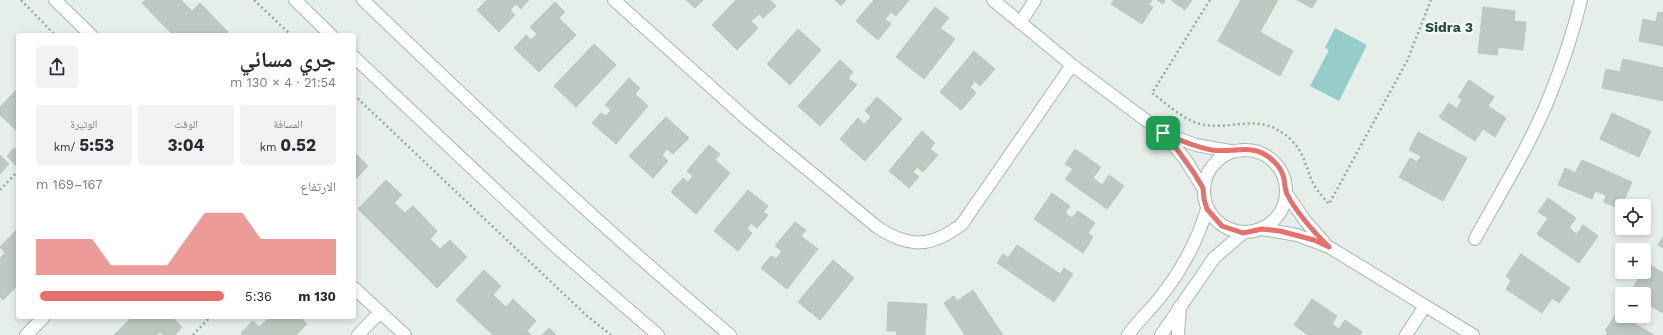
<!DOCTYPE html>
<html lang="ar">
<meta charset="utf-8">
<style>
:root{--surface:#fff;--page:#f2f2f3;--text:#2b2b33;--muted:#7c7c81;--accent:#e5716d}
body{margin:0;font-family:"Work Sans","Noto Naskh Arabic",sans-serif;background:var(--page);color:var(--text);direction:rtl;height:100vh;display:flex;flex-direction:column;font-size:15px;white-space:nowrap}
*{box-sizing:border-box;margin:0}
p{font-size:13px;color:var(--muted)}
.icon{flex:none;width:22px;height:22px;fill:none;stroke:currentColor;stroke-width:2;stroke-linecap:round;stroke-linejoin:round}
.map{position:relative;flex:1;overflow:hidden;direction:ltr}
.drawer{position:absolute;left:16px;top:33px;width:340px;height:286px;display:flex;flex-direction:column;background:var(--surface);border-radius:4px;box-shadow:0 2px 6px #0003;direction:rtl}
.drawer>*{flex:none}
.buttons{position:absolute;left:1615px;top:199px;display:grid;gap:8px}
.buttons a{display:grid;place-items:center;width:36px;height:36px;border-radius:4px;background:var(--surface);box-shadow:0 2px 6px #0003;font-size:20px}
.pin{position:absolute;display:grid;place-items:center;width:34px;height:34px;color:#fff;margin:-17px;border-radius:8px;box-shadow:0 2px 6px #0006}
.round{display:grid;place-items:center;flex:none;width:42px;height:42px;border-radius:4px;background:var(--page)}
.summary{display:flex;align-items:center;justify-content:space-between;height:68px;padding:0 20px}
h1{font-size:22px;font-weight:700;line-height:30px}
.stats{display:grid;grid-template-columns:repeat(3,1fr);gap:6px;height:68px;padding:4px 20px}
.stats div{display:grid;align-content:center;border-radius:4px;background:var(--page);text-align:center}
.stats b{font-size:17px;font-weight:700}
.stats small{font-size:11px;font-weight:400}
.stats p{font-size:11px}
.chart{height:112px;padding:8px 20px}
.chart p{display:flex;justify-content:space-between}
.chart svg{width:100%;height:72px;margin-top:4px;fill:var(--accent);opacity:.7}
ul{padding:0 20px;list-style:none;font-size:13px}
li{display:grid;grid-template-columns:64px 48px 1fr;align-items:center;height:30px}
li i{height:10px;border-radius:5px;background:var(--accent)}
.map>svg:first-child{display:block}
</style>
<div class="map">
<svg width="1663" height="335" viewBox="0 0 1663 335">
<rect width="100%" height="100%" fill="#e6eee9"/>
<!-- water -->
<path fill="#94cdc9" d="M1335 28 1367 45 1339 101 1310 86 1329 50 1325 48Z"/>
<!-- building -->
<path fill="#bcc8c1" stroke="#b9c7be" d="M146 0H181L192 11 200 3 228 32 225 35H173L142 3Z
M487 0H529L521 9 516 4 510 10 515 15 499 32 477 10Z
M686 0H703L695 8Z
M736 0H770L776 6 763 18 759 14 751 21 758 28 737 50 712 25Z
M835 0H846L841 6Z
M874 0H909L896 16 891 12 885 19 891 24 878 40 856 21Z
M1114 0H1152L1149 5 1153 7 1142 24 1111 4Z
M1157 0H1165L1163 4Z
M1173 0H1192L1185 10 1172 1Z
M1241 0H1278L1260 32 1293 51 1280 76 1218 41Z
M1297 0H1317L1312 8Z
M555 2 565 12 559 18 576 35 539 72 514 48 526 35 531 40 537 34 530 27Z
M935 7 949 18 940 28 955 39 924 79 896 57Z
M1483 7 1515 11 1514 21 1526 22 1523 50 1498 47 1497 55 1478 53Z
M1658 12 1663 13V46L1639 41 1643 19 1656 22Z
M798 29 821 50 790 85 767 64Z
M594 44 616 65 576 107 554 86Z
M974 51 995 69 980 86 975 81 970 87 976 93 961 110 940 92Z
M1623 59 1663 68V101L1602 88 1606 69 1620 72Z
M840 60 853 72 848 78 857 85 820 126 798 106Z
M629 78 640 88 635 94 648 106 616 144 592 123 601 113 606 116 611 110 605 105Z
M1469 80 1494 97 1488 106 1506 118 1495 137 1483 129 1475 141 1439 117 1449 103 1457 109 1462 100 1458 97Z
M18 88V132L0 115V107Z
M877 97 902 119 865 161 840 139 858 118 864 124 871 117 865 111Z
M1612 113 1651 131 1639 157 1600 139Z
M666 117 689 138 673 154 667 149 662 155 668 161 653 178 629 156Z
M922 131 935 143 930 149 938 155 923 172 917 167 913 172 919 177 909 188 889 171Z
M1418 132 1467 158 1443 201 1399 177 1410 158 1417 162 1421 156 1409 150Z
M709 145 720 154 715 160 730 173 696 214 671 192 683 178 688 182 693 176 687 171Z
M14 148 18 152 17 167 7 156Z
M1075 149 1101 167 1093 178 1102 185 1109 175 1124 186 1107 209 1065 179 1073 169 1065 164Z
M354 152 368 166 354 181Z
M0 155 9 164 0 174Z
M1582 160 1632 182 1620 209 1604 202 1606 195 1595 191 1592 199 1558 185 1565 168 1575 173Z
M386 180 402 195 394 203 405 213 413 206 437 231 430 239 440 249 450 240 467 257 437 288 358 209Z
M748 190 768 206 763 212 768 215 757 228 751 223 747 229 752 233 738 251 714 231Z
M1052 193 1070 206 1065 213 1072 218 1078 211 1095 223 1088 233 1093 237 1083 253 1034 219Z
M1548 198 1576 218 1569 228 1577 234 1583 225 1598 236 1579 263 1537 234 1548 218 1538 212Z
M795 222 806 230 801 236 818 249 787 289 761 268 771 256 776 259 782 251 775 246Z
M18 228V285L3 300 0 297V258L5 253 0 247Z
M1663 237V248L1658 245Z
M1017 245 1060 274 1064 268 1073 274 1054 302 997 263 1003 254 1008 258Z
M1521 254 1570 288 1559 303 1552 298 1542 313 1506 289 1511 280 1506 276Z
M833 260 854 278 820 320 798 302Z
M1647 263 1663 273V313L1644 302V294L1630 293 1642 272H1644Z
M484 270 501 286 493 295 506 307 513 299 536 321 527 331 531 335H493L456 300Z
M973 290 1003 335H965L944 303 954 296 957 301Z
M1312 299 1337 316 1332 324 1339 329 1345 320 1362 332 1360 335H1308L1294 325Z
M888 302 927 304 925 335H896L897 331H887Z
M1618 311 1622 316 1654 335H1606L1608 332 1605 331Z
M132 317H172L182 327 175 335H163L160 332 157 335H114Z
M265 317H300L307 324 296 335H243L241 333 253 321 259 327 268 319Z
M549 328 556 335H542Z"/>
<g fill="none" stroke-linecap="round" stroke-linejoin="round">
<!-- minor casing -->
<g stroke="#a9b6af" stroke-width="14">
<path id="minor" d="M55 0 91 35
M295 0 331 35
M363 0C483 115 603 229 730 335
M614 0 750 122 877 227C909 248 931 248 962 224L1072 65
M993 0 1072 65 1163 133 1185 159 1203 188
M1020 23 1035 0
M354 57 555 246 658 335
M1166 134 1196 145 1230 151
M1204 191a41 41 0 1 1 82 0a41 41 0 1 1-82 0Z
M1286 193 1306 222 1324 242
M1262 229 1297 235 1329 247 1473 335
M1475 239C1500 193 1529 147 1549 98 1562 66 1573 33 1581 0
M354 288 405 335
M26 335 44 317
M358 335 380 312
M1128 335C1137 322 1148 312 1158 300 1180 273 1197 242 1207 209
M1161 335 1214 258 1243 233
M1178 335 1180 306
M1406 335 1425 306"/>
</g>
<!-- path -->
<path stroke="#8aae9b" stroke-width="2.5" stroke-dasharray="2 3" stroke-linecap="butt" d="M21 0 55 35
M254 0 291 35
M1210 0 1152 93C1166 103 1182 119 1200 124 1233 132 1259 110 1290 139 1306 154 1305 168 1314 185 1318 192 1324 198 1329 204L1407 61 1431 0
M354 95 586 315 611 335
M0 190 18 171
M193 335 210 317"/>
<!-- minor -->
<use href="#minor" stroke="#fff" stroke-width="12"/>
</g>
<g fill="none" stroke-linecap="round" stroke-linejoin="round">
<!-- route casing -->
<g stroke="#fff" stroke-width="8">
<path id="route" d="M1163 133C1179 140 1195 147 1212 150 1229 153 1249 145 1264 154 1273 159 1282 168 1284 179 1285 184 1285 190 1287 194 1297 214 1314 232 1329 247L1314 240 1280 231 1262 229 1243 233 1222 226 1207 209 1204 199 1203 188 1194 173 1174 145Z"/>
</g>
<!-- route -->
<use href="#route" stroke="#e5716d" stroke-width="5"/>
</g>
<g text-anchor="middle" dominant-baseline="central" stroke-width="4" stroke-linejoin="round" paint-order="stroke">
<!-- neighbourhood labels -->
<g font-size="14" font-weight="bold" fill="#244f3b" stroke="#f7faf8">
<text x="1449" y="27">Sidra 3</text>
</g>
</g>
</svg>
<div class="buttons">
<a><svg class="icon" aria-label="locate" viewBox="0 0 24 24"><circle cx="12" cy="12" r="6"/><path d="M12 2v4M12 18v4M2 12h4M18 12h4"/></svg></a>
<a>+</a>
<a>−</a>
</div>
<div class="pin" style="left:1163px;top:133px;background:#1e9e55"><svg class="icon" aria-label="arrive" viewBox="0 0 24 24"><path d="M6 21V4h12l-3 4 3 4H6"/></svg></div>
<section class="drawer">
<div class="summary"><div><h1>جري مسائي</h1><p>21:54 · 4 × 130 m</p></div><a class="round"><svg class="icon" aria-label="share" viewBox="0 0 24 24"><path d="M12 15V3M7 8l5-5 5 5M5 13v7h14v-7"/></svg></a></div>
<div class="stats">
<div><p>المسافة</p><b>0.52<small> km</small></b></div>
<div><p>الوقت</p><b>3:04</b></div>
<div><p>الوتيرة</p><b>5:53<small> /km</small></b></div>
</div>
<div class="chart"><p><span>الارتفاع</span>167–169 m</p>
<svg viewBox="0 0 160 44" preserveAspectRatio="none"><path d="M0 44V22L10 22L20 22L30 22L40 38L50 38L60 38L70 38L80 22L90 6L100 6L110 6L120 22L130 22L140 22L150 22L160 22V44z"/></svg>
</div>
<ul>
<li><b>130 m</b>5:36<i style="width:98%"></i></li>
</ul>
</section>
</div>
